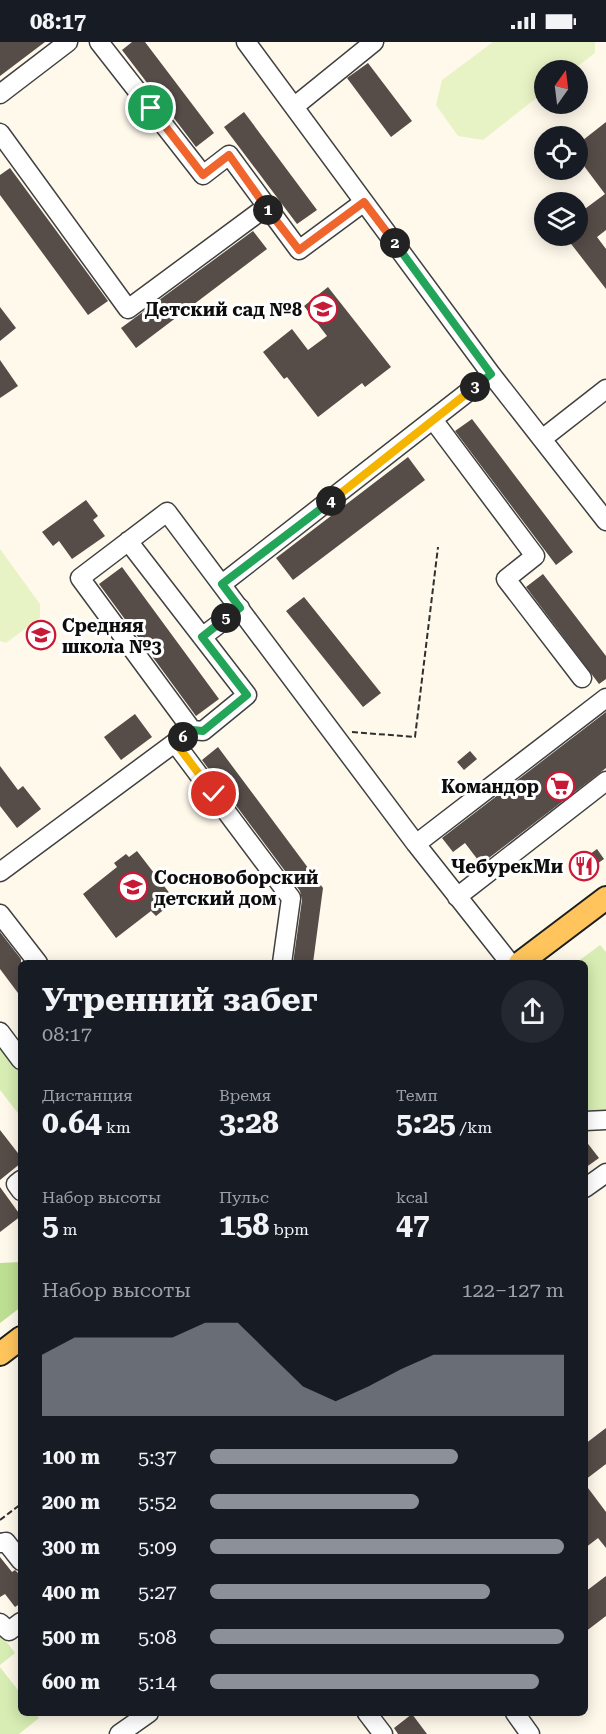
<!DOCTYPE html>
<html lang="ru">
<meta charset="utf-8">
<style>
:root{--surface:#171b24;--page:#242831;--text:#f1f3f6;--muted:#9ea1a6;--accent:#8c9099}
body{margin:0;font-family:"Roboto Serif",serif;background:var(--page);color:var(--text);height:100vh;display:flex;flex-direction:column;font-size:22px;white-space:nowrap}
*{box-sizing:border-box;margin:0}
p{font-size:20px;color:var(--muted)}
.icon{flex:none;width:33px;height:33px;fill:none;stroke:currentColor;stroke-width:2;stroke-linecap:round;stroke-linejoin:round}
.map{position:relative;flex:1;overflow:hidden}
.details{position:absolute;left:18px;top:918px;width:570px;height:756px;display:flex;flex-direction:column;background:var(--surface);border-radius:9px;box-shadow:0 3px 15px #0003}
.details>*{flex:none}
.needle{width:39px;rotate:14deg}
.buttons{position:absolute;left:534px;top:18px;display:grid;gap:12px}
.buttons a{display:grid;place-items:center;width:54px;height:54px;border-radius:50%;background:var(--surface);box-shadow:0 3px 15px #0003;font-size:30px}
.pin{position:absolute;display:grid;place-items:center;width:51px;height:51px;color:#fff;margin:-26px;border:3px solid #fff;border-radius:50%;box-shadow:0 2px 6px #0007}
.km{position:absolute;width:30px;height:30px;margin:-15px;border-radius:50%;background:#222;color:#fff;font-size:16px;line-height:30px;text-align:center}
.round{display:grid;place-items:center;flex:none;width:63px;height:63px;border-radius:32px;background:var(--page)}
.summary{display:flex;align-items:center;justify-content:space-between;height:102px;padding:0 24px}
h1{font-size:33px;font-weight:700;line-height:45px}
.figures{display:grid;grid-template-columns:repeat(3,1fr);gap:9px;height:102px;padding:6px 24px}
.figures div{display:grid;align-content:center}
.figures b{font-size:30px;font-weight:700}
.figures small{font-size:16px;font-weight:400}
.figures p{font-size:16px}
.chart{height:168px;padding:12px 24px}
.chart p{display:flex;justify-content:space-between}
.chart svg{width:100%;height:108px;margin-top:6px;fill:var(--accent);opacity:.7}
ul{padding:0 24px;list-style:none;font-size:20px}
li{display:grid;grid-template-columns:96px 72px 1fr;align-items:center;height:45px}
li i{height:15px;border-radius:8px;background:var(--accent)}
.status{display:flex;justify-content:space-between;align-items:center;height:42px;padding:0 30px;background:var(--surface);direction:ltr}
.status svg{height:16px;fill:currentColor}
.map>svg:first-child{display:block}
</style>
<div class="status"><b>08:17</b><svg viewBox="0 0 49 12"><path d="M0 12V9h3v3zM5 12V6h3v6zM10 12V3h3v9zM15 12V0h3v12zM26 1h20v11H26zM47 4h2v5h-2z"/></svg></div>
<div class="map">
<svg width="606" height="1692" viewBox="0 0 606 1692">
<rect width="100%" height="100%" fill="#fff9ec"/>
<!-- green -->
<path fill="#d7edb3" d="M600 903 606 910V1073H585V921H576Z
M0 1001 21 1028V1075L0 1048Z
M0 1591 15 1611 0 1623Z
M0 1625 21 1652V1671H35L39 1676 19 1692H0Z"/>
<!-- forest -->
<path fill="#bddf91" d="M21 1220V1265L0 1281V1221Z"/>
<!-- pitch -->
<path fill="#e8f3c5" d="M493 0H595V11L573 28H544V50L483 98 458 94 436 63 442 38Z
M0 507 40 562V576L6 601 0 599Z"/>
<!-- building -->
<path fill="#564c48" d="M0 0H45L0 34Z
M132 0H145L214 91 196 105 122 8Z
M368 21 412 79 391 95 347 36Z
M244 70 317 168 297 182 224 85Z
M606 80V188L597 195 606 207V247L565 194H578V172L605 152 578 116V102Z
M10 126 108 259 88 273 0 153V133Z
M253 189 267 207 136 306 121 286Z
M328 245 391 325 365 345 362 341 318 375 287 335 284 337 263 310 292 287 308 308 327 294 304 264Z
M0 265 16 286 0 299Z
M0 318 18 344 0 356Z
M472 377 573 510 556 523 455 389Z
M408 415 425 438 293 538 276 516Z
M86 458 98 474 93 478 105 494 72 517 59 499 53 504 42 490Z
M122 525 219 657 196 674 99 542Z
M543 532 606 614V637L599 642 526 545Z
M304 555 381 651 363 665 286 569Z
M606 670V726L481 822 465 801 453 810 442 796Z
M135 672 152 695 121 718 104 695Z
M218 705 323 846 313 921H293L302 858 300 849 202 718Z
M470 709 477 717 464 728 457 720Z
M0 724 18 748 23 744 41 767 17 786 0 764Z
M597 807 604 817 578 835 571 826Z
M137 809 171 853 163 859 167 865 156 874 151 869 116 896 83 852 117 825 114 821 126 812 129 815Z
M0 890 21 917V955L0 927Z
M0 1088 21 1115V1121L0 1138Z
M585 1098 599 1116 585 1126Z
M0 1145 21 1174 0 1190Z
M606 1386V1422L585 1438V1402Z
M585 1442 606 1470V1506L598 1496 585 1506Z
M0 1515 12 1530 15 1528 21 1534V1561L15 1565 5 1552 0 1555Z
M606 1534V1574L585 1590V1550Z
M412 1672 427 1692H398L394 1686Z"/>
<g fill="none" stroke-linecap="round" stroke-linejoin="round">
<!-- minor casing -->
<g stroke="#404040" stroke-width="21">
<path id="minor" d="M99 0 203 133 229 113 299 208 364 160
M246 0 491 332 606 479
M0 52 68 0
M295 64 374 0
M0 91 128 267 266 165
M434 379 535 514 506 537 582 636
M542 397 606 347
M222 542 491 332
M202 595 240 566
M192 688 80 536 167 470 416 802 510 921
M175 701 291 856 282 921
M416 802 606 656
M0 830 192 688 203 689 247 653 128 499
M457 855 606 739
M0 872 38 921
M0 990 21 1018
M585 1079 606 1078
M21 1138 16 1142 21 1149
M585 1146 606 1131
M0 1501 6 1500 21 1519
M0 1581 9 1589 21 1580
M367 1671 383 1692
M515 1671 530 1692
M119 1692 149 1671"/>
</g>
<!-- major casing -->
<g stroke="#1e1e1e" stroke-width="26">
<path id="major" d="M520 921 606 856
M0 1312 21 1296"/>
</g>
<!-- path -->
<path stroke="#2f2f2f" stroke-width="2" stroke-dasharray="6 3" stroke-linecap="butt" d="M352 690 415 695 438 505
M0 1478 21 1462"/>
<!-- minor -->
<use href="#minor" stroke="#fff" stroke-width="18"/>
<!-- major -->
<use href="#major" stroke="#ffc55c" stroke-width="22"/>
</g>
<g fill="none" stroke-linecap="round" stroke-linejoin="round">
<!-- split-1 casing -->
<g stroke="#fff" stroke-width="12">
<path id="split-1" d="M151 66 203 133 229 113 268 168"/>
</g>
<!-- split-2 casing -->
<g stroke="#fff" stroke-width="12">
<path id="split-2" d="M268 168 299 208 364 160 395 201"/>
</g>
<!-- split-3 casing -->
<g stroke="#fff" stroke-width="12">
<path id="split-3" d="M395 201 491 332 475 345"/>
</g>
<!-- split-4 casing -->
<g stroke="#fff" stroke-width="12">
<path id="split-4" d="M331 459 475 345"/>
</g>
<!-- split-5 casing -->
<g stroke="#fff" stroke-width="12">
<path id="split-5" d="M226 576 240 566 222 542 331 459"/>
</g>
<!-- split-6 casing -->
<g stroke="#fff" stroke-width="12">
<path id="split-6" d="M183 695 192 688 203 689 247 653 202 595 226 576"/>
</g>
<!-- split-7 casing -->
<g stroke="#fff" stroke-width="12">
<path id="split-7" d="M183 695 175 700 214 752"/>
</g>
<!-- split-1 -->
<use href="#split-1" stroke="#f0652b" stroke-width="8"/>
<!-- split-2 -->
<use href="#split-2" stroke="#f0652b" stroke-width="8"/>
<!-- split-3 -->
<use href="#split-3" stroke="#22a559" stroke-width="8"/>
<!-- split-4 -->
<use href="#split-4" stroke="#f5b400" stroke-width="8"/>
<!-- split-5 -->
<use href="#split-5" stroke="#22a559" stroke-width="8"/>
<!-- split-6 -->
<use href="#split-6" stroke="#22a559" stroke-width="8"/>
<!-- split-7 -->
<use href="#split-7" stroke="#f5b400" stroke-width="8"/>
</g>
<!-- icons -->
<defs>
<g id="school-ring" transform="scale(1.5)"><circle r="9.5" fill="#fff" stroke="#c81936" stroke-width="1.5"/><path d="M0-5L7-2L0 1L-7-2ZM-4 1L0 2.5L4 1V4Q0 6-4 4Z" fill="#c81936"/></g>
<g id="supermarket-ring" transform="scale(1.5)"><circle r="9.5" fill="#fff" stroke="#c81936" stroke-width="1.5"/><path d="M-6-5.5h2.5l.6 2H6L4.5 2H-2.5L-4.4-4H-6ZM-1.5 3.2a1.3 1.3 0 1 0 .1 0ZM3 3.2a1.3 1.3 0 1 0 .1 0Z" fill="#c81936"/></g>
<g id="restaurant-ring" transform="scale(1.5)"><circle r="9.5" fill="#fff" stroke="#c81936" stroke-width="1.5"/><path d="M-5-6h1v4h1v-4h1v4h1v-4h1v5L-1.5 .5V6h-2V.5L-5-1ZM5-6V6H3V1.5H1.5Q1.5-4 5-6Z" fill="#c81936"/></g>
</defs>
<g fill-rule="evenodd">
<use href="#school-ring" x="323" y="267"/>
<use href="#school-ring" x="41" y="593"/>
<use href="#supermarket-ring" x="560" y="744"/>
<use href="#restaurant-ring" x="584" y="824"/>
<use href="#school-ring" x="133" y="845"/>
</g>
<g text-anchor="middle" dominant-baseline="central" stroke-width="6" stroke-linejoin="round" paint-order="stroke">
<!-- poi labels -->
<g font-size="18" font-weight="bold" fill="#0d0d0d" stroke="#fff" text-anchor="end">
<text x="302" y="267">Детский сад №8</text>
<text x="62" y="583" text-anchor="start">Средняя<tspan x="62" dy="21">школа №3</tspan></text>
<text x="539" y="744">Командор</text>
<text x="563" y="824">ЧебурекМи</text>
<text x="154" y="835" text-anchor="start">Сосновоборский<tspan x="154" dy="21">детский дом</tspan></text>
</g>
</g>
</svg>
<div class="buttons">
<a><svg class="needle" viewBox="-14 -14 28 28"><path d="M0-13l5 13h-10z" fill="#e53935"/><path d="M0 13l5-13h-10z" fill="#9ea1a6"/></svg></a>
<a><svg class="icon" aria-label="locate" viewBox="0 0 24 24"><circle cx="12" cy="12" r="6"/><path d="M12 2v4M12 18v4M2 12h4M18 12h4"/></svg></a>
<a><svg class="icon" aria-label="layers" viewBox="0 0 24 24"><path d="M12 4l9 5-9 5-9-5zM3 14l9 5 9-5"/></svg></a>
</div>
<div class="pin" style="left:151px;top:66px;background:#1e9e55"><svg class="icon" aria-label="arrive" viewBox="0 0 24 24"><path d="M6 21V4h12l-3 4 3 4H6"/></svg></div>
<div class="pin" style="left:214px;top:752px;background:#d93025"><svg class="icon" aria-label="check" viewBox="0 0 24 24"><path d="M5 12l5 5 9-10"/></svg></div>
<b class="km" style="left:268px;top:168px">1</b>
<b class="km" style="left:395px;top:201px">2</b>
<b class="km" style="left:475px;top:345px">3</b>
<b class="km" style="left:331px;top:459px">4</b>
<b class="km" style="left:226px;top:576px">5</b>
<b class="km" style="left:183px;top:695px">6</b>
<section class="details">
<div class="summary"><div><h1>Утренний забег</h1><p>08:17</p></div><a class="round"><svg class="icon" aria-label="share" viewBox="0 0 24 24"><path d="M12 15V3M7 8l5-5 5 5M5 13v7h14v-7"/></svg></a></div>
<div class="figures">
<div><p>Дистанция</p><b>0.64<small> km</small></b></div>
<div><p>Время</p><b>3:28</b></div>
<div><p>Темп</p><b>5:25<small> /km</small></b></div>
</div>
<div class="figures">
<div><p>Набор высоты</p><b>5<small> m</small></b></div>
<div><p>Пульс</p><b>158<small> bpm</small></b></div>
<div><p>kcal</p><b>47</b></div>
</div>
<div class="chart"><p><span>Набор высоты</span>122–127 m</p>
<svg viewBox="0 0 160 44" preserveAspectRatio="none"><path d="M0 44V19L10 12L20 12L30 12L40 12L50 6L60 6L70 19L80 32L90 38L100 32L110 25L120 19L130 19L140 19L150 19L160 19V44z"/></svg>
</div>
<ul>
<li><b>100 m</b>5:37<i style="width:70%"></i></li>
<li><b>200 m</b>5:52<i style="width:59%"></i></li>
<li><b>300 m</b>5:09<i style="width:100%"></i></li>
<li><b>400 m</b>5:27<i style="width:79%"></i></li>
<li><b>500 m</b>5:08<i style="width:100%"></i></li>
<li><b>600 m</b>5:14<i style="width:93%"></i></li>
</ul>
</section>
</div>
